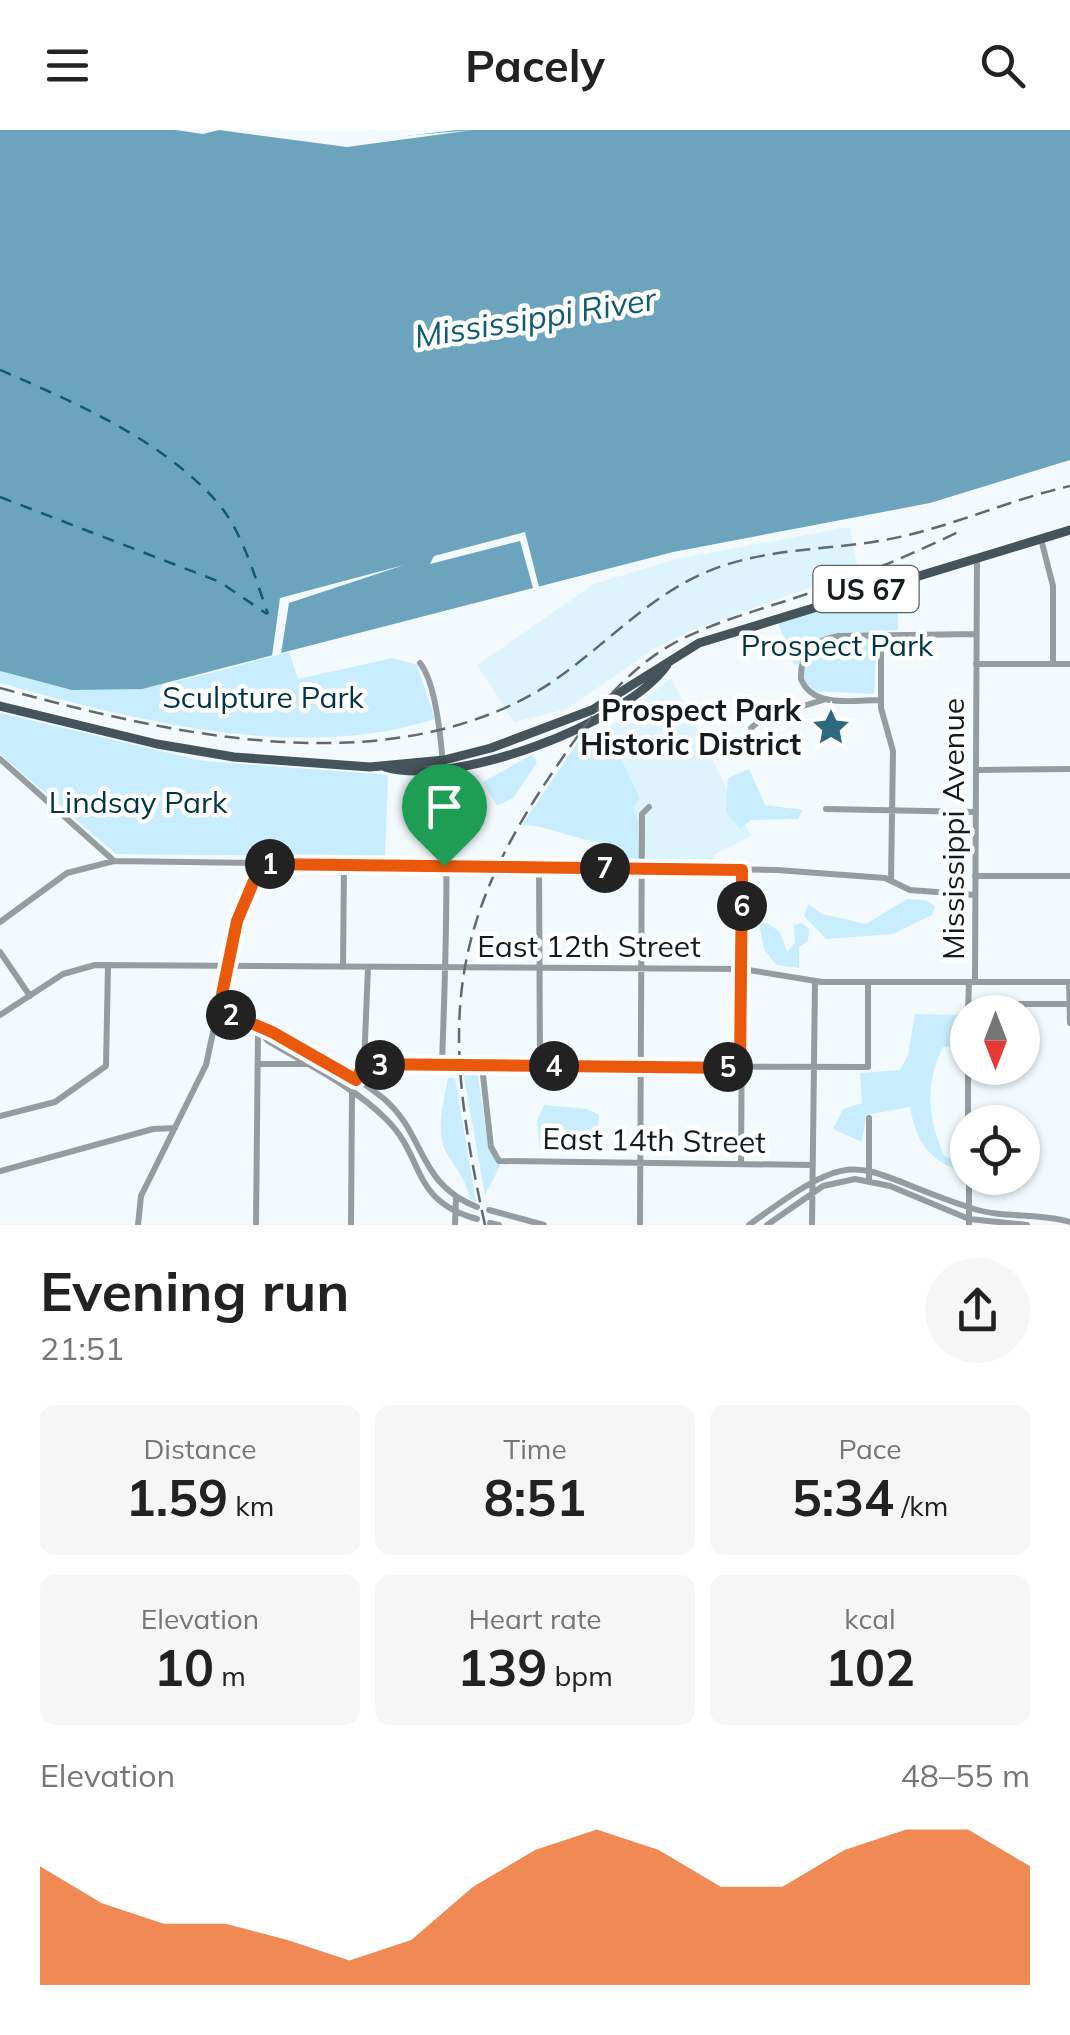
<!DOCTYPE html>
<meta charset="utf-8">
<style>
:root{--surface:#fff;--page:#f6f6f6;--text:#222;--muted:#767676;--accent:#ea580c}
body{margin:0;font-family:Mulish,sans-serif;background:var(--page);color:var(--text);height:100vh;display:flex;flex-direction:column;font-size:38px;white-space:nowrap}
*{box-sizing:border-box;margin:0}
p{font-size:32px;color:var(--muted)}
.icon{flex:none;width:55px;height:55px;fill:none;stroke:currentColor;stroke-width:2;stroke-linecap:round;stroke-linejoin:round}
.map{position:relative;height:1095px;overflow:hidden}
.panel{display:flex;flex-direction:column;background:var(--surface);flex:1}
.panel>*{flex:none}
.needle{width:65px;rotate:180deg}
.tools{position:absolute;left:950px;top:865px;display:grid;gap:20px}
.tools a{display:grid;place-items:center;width:90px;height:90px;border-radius:50%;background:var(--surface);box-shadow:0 2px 8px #0004;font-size:50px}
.pin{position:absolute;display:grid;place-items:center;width:85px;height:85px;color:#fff;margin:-102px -42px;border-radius:50% 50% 50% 0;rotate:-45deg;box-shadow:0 0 10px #0007}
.pin .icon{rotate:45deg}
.km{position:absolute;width:50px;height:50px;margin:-25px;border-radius:50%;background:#222;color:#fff;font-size:28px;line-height:50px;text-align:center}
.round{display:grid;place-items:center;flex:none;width:105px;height:105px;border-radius:52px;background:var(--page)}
.overview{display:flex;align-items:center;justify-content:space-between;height:170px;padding:0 40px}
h1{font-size:55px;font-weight:700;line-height:75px}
.metrics{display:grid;grid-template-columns:repeat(3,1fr);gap:15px;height:170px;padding:10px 40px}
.metrics div{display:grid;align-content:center;border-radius:15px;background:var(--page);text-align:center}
.metrics b{font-size:50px;font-weight:700}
.metrics small{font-size:28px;font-weight:400}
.metrics p{font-size:28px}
.chart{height:280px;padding:20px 40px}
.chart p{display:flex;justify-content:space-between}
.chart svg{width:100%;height:180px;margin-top:10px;fill:var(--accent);opacity:.7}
header{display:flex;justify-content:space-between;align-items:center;height:130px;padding:0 40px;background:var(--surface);font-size:45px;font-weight:700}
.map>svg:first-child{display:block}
</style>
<header><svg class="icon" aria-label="menu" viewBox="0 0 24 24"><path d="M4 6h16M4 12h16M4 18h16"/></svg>Pacely<svg class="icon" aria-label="search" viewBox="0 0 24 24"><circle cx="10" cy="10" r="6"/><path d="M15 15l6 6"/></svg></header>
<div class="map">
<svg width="1070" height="1095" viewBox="0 0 1070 1095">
<rect width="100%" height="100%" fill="#f2fafe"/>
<!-- built -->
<path fill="#ddf3fe" d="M850 397 858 440 691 501 655 518 567 579 514 592 477 535 594 454 676 429Z
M671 548 751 706 713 725 716 734 639 730V693L633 679 640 668 606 600Z"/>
<!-- green -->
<path fill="#c8edfe" d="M897 454 898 500 877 501 874 564 813 561 804 550V534H794L778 493Z
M289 522 298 549 392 528 417 535 435 589C299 633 134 590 0 553V541C120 578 173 552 289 522Z
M0 583 203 631 388 645 385 727 116 724 0 624Z
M606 598 640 668 633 678 639 693V730L607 729 606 713C581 712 547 695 522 695L578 612Z
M533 624 537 633 513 668 497 676 483 652Z
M749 639 765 675 803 680 798 689 751 690 740 699 726 682 728 648Z
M907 769 925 770 935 776 932 785 893 804 826 809 804 786 808 774 822 784 866 794Z
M767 793 780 802 787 822 795 813 794 795 802 793 809 799 808 811 799 817V838L776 835 764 819 759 794Z
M915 884 962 885 960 916 943 917C924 955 928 987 944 1026L963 1033 962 1042C929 1030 916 1012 910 977L866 985 862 1012 833 999 843 979 862 973 860 943 900 940 908 925Z
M463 941H477L489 1019 500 1036 485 1065Z
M448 948H455L476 1072 470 1069C466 1048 455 1038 445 1020 436 1000 444 968 448 948Z
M544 975 587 979 599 985 598 1002 567 1019H540L537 991Z"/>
<!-- water -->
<path fill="#6ca4bd" d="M0 0H242L337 14 457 0H1070V330L930 373 673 422 142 559 72 560 0 541Z"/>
<!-- pier -->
<path fill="#f2fafe" d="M176 0H259L344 11 473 0 347 17 219 0 203 4Z
M525 402 539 457 533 458 520 411 430 434 434 426Z
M404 435 289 473 281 524 272 526 280 468Z"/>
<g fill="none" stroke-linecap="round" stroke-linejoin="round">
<!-- ferry -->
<path stroke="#0f5a74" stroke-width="2.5" stroke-dasharray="12 10" stroke-linecap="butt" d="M0 240C76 273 161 309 217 372 243 402 255 448 268 484
M0 367 220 452 267 484"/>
<!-- minor -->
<path stroke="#959da1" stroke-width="6" d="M1041 409 1053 456V534
M881 504V578L893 621 891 750
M420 533C459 582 444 861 442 935
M976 534H1070
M881 570C854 570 813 579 801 549 800 523 814 510 839 506L976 504
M751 598 763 588 823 570
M0 629 113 730
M976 640 1070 639
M826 679 976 682
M539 737 540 935
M975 746H1070
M0 792 67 743 114 731 777 740 885 748 910 760 975 765
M0 822 30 866
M343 837 344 735
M975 852 977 427
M1069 852 1070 893
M1019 874H1070
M219 879C274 907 334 928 383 968 426 1004 417 1054 477 1077
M968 882 969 852
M0 885 63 844 95 835 742 839 822 852H1070
M259 900 268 911C308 935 353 956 386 989 426 1028 409 1070 477 1089
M968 910V992
M258 934H331
M364 935H443
M477 936 868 937V852
M482 936 491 1017 499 1031 813 1035
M0 986 55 972 106 936 108 835
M741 1033 743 740
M0 1041 153 999 175 998
M969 1048V1095
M869 1050V988
M489 1080 544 1095
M490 1093 499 1095
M138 1095 141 1066 206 935 237 791 261 734
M256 1095 258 900
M351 1095 352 961 364 935 368 837
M455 1095 456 1068
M640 1095 642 684 649 677
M749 1095C864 1010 849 1038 971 1078 1003 1089 1038 1082 1070 1092
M767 1095 823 1056 855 1049 890 1056 969 1089 1027 1095
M812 1095 815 851"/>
<!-- major -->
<path stroke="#45535a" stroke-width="9" d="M0 576 157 614 234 627 370 637 444 630 491 618 592 580 699 513 1070 400
M385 637C454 658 625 594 667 535"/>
<!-- rail -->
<path stroke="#62696c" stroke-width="2.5" stroke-dasharray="15 8" stroke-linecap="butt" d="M0 558C166 603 372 652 531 565 593 530 638 472 704 443 768 415 837 422 904 406 960 393 1013 369 1070 356
M485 1095C442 898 443 799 561 630 593 583 625 540 676 512 720 489 771 477 818 460 865 444 913 424 958 402"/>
<!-- minor-bridge -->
<path stroke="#959da1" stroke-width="6" d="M446 935 477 936"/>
</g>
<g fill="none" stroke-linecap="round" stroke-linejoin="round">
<!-- route casing -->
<g stroke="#fff" stroke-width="20">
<path id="route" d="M261 734 742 740 740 938 364 934 356 950 272 902 219 879 237 791Z"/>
</g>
<!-- route -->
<use href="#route" stroke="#ea580c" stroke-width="12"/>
</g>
<!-- icons -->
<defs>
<g id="sight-bare" transform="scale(3)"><path d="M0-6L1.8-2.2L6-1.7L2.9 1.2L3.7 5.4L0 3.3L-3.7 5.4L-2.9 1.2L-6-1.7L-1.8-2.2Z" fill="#2e6981" stroke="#fff" stroke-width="2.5" paint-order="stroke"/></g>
</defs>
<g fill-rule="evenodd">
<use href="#sight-bare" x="831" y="597"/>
</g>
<g text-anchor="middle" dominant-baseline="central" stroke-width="9" stroke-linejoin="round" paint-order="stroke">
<!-- shield labels -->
<rect fill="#fff" stroke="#5a5f62" stroke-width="2.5" x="813.5" y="436" width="105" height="46" rx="8"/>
<g font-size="28" font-weight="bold" fill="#141b1e">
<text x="866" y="459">US 67</text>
</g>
<!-- park labels -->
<g font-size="30" fill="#003547" stroke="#fff">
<text x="837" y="515">Prospect Park</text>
<text x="263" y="567">Sculpture Park</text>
<text x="138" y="672">Lindsay Park</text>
</g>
<!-- poi labels -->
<g font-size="30" font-weight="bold" fill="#141b1e" stroke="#fff" text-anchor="end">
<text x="801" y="580">Prospect Park<tspan x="801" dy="34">Historic District</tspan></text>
</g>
<!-- street labels -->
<g font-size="30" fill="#141b1e" stroke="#fff">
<text transform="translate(953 699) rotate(-90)">Mississippi Avenue</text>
<text x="589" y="816">East 12th Street</text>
<text transform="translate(654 1010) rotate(1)">East 14th Street</text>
</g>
<!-- water labels -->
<g font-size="32" font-style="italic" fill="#0f5a74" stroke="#fff">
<text transform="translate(535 187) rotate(-9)">Mississippi River</text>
</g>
</g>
</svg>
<div class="tools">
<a><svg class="needle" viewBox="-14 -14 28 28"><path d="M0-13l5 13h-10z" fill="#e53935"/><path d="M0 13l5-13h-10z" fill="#767676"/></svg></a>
<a><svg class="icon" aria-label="locate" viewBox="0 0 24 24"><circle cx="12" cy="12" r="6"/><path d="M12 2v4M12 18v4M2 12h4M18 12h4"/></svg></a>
</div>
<div class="pin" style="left:444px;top:736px;background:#1e9e55"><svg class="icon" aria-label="arrive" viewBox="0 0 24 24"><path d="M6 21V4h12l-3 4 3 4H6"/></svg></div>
<b class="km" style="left:270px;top:734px">1</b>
<b class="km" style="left:231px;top:885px">2</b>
<b class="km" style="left:380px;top:935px">3</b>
<b class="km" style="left:554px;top:936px">4</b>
<b class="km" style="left:728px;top:937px">5</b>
<b class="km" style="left:742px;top:776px">6</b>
<b class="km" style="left:605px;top:738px">7</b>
</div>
<section class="panel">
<div class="overview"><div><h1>Evening run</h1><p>21:51</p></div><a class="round"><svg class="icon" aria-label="share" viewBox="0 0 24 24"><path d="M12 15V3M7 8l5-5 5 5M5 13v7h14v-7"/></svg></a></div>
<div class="metrics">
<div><p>Distance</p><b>1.59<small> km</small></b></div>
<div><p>Time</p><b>8:51</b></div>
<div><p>Pace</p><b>5:34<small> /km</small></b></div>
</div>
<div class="metrics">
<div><p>Elevation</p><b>10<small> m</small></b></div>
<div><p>Heart rate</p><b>139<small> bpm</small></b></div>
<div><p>kcal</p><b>102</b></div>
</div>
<div class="chart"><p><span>Elevation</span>48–55 m</p>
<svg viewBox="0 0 160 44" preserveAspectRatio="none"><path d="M0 44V15L10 24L20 29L30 29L40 33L50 38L60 33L70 20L80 11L90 6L100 11L110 20L120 20L130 11L140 6L150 6L160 15V44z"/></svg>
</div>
</section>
